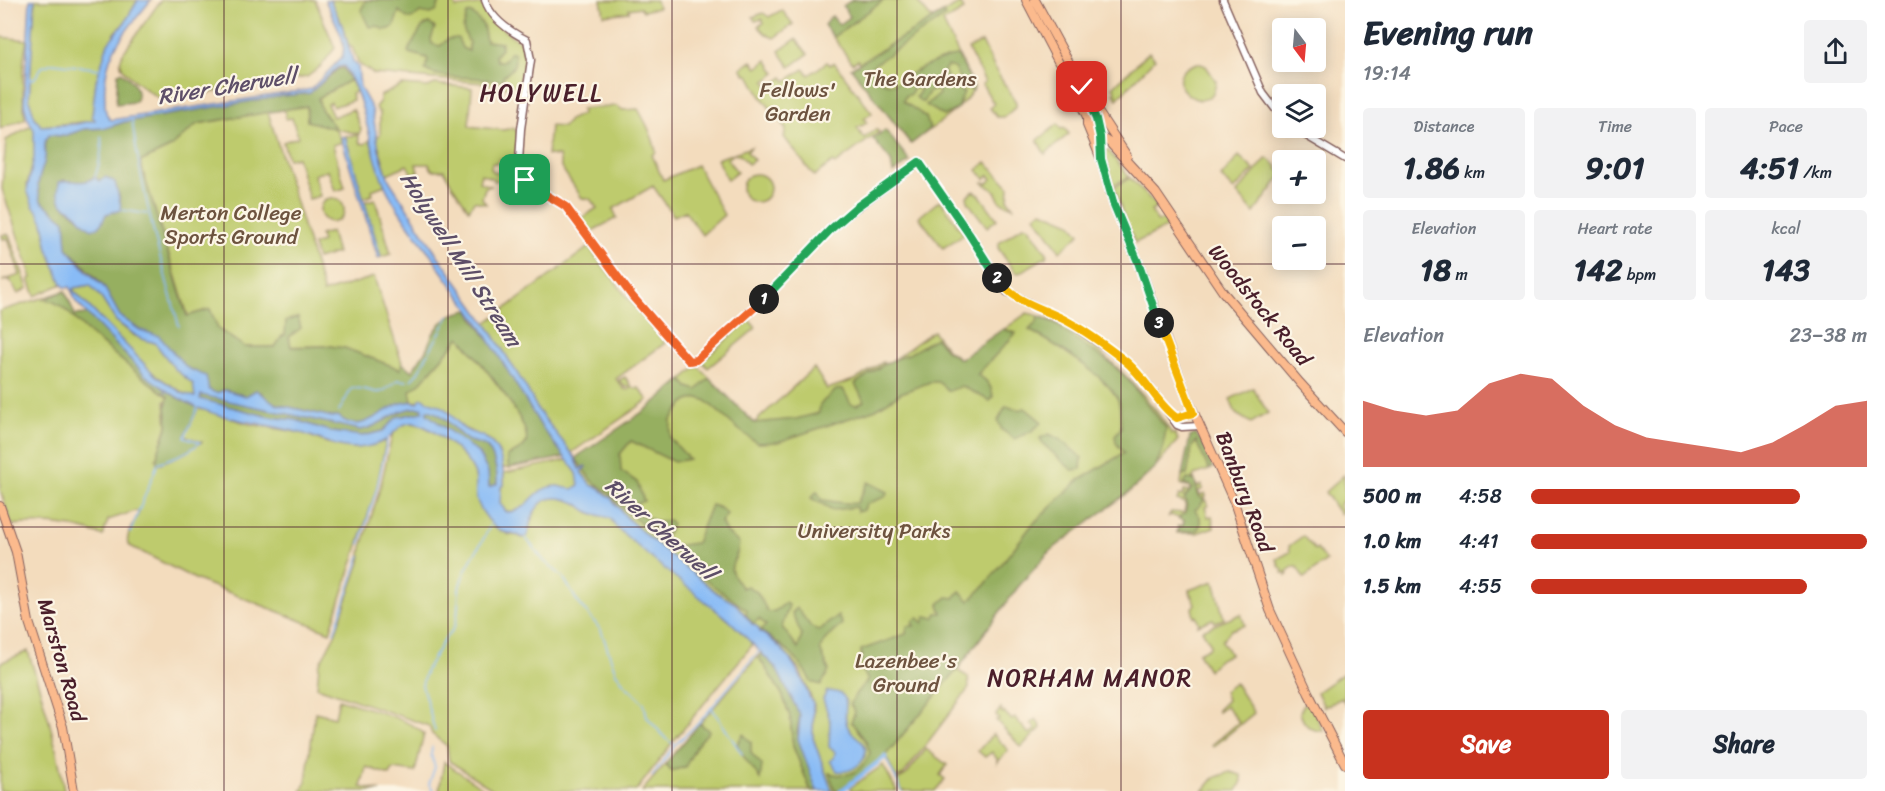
<!DOCTYPE html>
<meta charset="utf-8">
<style>
:root{--surface:#fff;--page:#f2f2f3;--text:#1f2937;--muted:#747a83;--accent:#c8321e}
body{margin:0;font-family:Sriracha,sans-serif;background:var(--page);color:var(--text);height:100vh;display:flex;flex-direction:column;font-size:22px;white-space:nowrap}
*{box-sizing:border-box;margin:0}
p{font-size:20px;color:var(--muted)}
.icon{flex:none;width:33px;height:33px;fill:none;stroke:currentColor;stroke-width:2;stroke-linecap:round;stroke-linejoin:round}
.map{position:relative;flex:1;overflow:hidden}
.sheet{display:flex;flex-direction:column;background:var(--surface);width:540px}
.sheet>*{flex:none}
.needle{width:39px;rotate:164deg}
.controls{position:absolute;left:1272px;top:18px;display:grid;gap:12px}
.controls a{display:grid;place-items:center;width:54px;height:54px;border-radius:6px;background:var(--surface);box-shadow:0 3px 15px #0003;font-size:30px}
.pin{position:absolute;display:grid;place-items:center;width:51px;height:51px;color:#fff;margin:-26px;border-radius:12px;box-shadow:0 3px 9px #0006}
.km{position:absolute;width:30px;height:30px;margin:-15px;border-radius:50%;background:#222;color:#fff;font-size:16px;line-height:30px;text-align:center}
.round{display:grid;place-items:center;flex:none;width:63px;height:63px;border-radius:6px;background:var(--page)}
.overview{display:flex;align-items:center;justify-content:space-between;height:102px;padding:0 18px}
h1{font-size:33px;font-weight:800;line-height:45px}
.figures{display:grid;grid-template-columns:repeat(3,1fr);gap:9px;height:102px;padding:6px 18px}
.figures div{display:grid;align-content:center;border-radius:6px;background:var(--page);text-align:center}
.figures b{font-size:30px;font-weight:800}
.figures small{font-size:16px;font-weight:400}
.figures p{font-size:16px}
.chart{height:168px;padding:12px 18px}
.chart p{display:flex;justify-content:space-between}
.chart svg{width:100%;height:108px;margin-top:6px;fill:var(--accent);opacity:.7}
.primary-button{display:flex;gap:12px;margin-top:auto;padding:12px 18px}
.primary-button a{flex:1;height:69px;border-radius:6px;background:var(--accent);color:#fff;font-size:24px;font-weight:800;line-height:69px;text-align:center}
.primary-button a+a{background:var(--page);color:var(--text)}
ul{padding:0 18px;list-style:none;font-size:20px}
li{display:grid;grid-template-columns:96px 72px 1fr;align-items:center;height:45px}
li i{height:15px;border-radius:8px;background:var(--accent)}
main{display:flex;flex:1;min-height:0}
.map>svg:first-child{display:block}
</style>
<main>
<div class="map">
<svg width="1345" height="791" viewBox="0 0 1345 791">
<rect width="100%" height="100%" fill="#fcf5e5"/>
<filter id="ink" filterUnits="userSpaceOnUse"><feTurbulence type="fractalNoise" baseFrequency=".0167" numOctaves="2"/><feDisplacementMap in="SourceGraphic" scale="12" xChannelSelector="R" yChannelSelector="G"/><feConvolveMatrix kernelMatrix="1 2 1 2 8 2 1 2 1" color-interpolation-filters="sRGB"/></filter>
<filter id="wash" filterUnits="userSpaceOnUse"><feTurbulence type="fractalNoise" baseFrequency=".008" numOctaves="4" result="noise"/><feDisplacementMap in="SourceGraphic" scale="24" xChannelSelector="R" yChannelSelector="G"/><feGaussianBlur stdDeviation="1.35" result="paint"/><feColorMatrix in="noise" values="0 0 0 0 0 0 0 0 0 0 0 0 0 0 0 0 0 1.4 0 .05"/><feComposite in="paint" operator="in"/></filter>
<g filter="url(#wash)">
<rect width="100%" height="100%" fill="#f3dcbd"/>
<!-- green -->
<path fill="#becb6d" stroke="#84754c" stroke-width="1.5" d="M35 0H138L125 22 115 33 96 81 92 116 95 119 93 121 41 126 35 118 29 100Z
M161 0H315L335 48 321 66 307 77 163 100C153 95 127 77 122 67 119 62 121 58 123 53Z
M330 0H454L456 8 481 4 505 31 522 43 526 42 527 46 523 48 525 59 517 89 484 83 374 74 359 64 352 47 349 46 342 25Z
M601 0H656L658 8 643 11 640 7 629 9V12L604 15Z
M884 0H916L930 17 934 18 960 3 964 10 943 22 974 87C967 106 928 130 911 144L851 68 859 63 858 60 852 63 833 37Z
M782 10 793 24 774 38 767 35 758 26 764 23 762 19 755 21 753 17 763 13 769 17Z
M0 37 27 40C21 66 22 93 25 119L0 129Z
M796 39 808 54 790 67 779 51Z
M982 42 996 71 1016 102V107L1004 117H997L990 108 994 104 982 84 985 82 968 49Z
M1149 52 1155 59 1117 99 1115 96 1117 94 1113 93 1115 91 1113 87Z
M767 60 776 73 765 81 769 87 783 77 786 81 804 69 809 75 827 62 830 65 834 62 872 113 864 119 867 123 857 128 864 138 876 129 879 132 835 164 833 162 814 176 784 137 786 129 760 95 749 75H746L741 68 752 61 757 68Z
M1198 63 1206 66 1216 81C1213 126 1149 77 1198 63Z
M350 80 357 91 351 94 353 100 333 107 331 102 327 104 333 117 353 109 361 129 359 134 336 129 342 142 333 145 345 188 335 191 328 170 314 175 320 196 309 199 297 157 288 159 283 142 298 137 292 118 286 119 284 109 308 106 307 121 335 128 321 109 318 98Z
M435 84 472 88 469 126 503 130 513 128 519 133 514 163 499 159 498 163H492L491 169 493 170V172L510 175 509 184 501 182V180L494 181V179L481 174 479 182 491 186 485 188 482 198 486 204 474 201 469 210 452 185 444 170H432L429 164H416L418 172 412 174 407 165 387 174 376 137 380 135V112H378L376 106 380 101V96L402 85 428 87Z
M617 106 623 110 638 109C646 123 653 136 656 152L652 155 663 180 697 165 724 215 702 235 685 211 674 216 653 186 613 209 617 218 590 232 580 219 597 208 590 199 582 198 561 167 559 156 547 155 550 126 563 127 569 120 582 114 581 109Z
M268 112 323 290 322 293 374 277 402 363 400 369 330 346 245 347 218 329 210 310 188 316 140 162 171 147 197 124Z
M1058 124 1061 129 1064 128 1069 134 1045 154 1038 142V140Z
M32 125 34 130V158L27 185 33 206 39 212 43 222 48 249 62 284 35 296 29 279 32 278 2 189 6 140Z
M358 135 360 143 365 144 370 140 385 185 372 190 373 195 363 198 345 136Z
M751 147 747 152 754 160 748 164 740 155 734 154 727 159 737 172 727 180 717 159Z
M1108 150 1129 177 1113 185 1104 151Z
M1239 156 1254 170 1234 190 1221 177Z
M1267 158 1278 167 1277 169 1282 172V175L1254 213 1237 193Z
M986 162 1009 187 1008 200 1013 207 1000 202 995 191 982 182 988 183 992 179 989 175 985 179 977 170Z
M742 188a14 14 0 1 1 28 0a14 14 0 1 1-28 0Z
M1130 178 1158 207 1151 211 1158 222 1166 218 1171 225 1135 243 1125 220 1114 187Z
M974 191 979 194 997 219 987 227 968 202 967 196Z
M320 210a12 12 0 1 1 24 0a12 12 0 1 1-24 0Z
M375 199 391 254 381 257 364 202Z
M940 200 964 234 943 248 919 217Z
M1042 211 1071 223 1080 234 1060 251 1035 216Z
M1023 226H1028L1047 253 1046 257 1019 273 1015 272 998 248 999 243Z
M331 232 337 253 317 259 313 245 322 242 320 235Z
M6 234 9 235 28 288 18 294 10 280 2 281 20 275 8 238 3 239 2 235Z
M589 247 627 297 665 343 616 379 624 389 629 390 631 387H625L619 380 625 377 632 387 636 389 639 388 648 400 571 453 538 410 527 389 486 323Z
M90 285 100 296 116 321 133 335 155 343 175 369 193 384 195 394 376 425 399 412 452 433 397 417 383 431 188 396 155 375 73 290V288Z
M65 291 77 320 151 384 169 397 165 402 167 426 156 459 201 442 185 436 198 408 249 424 302 433 327 443 346 447 355 448 386 440 377 487 330 632 197 580 128 545C125 534 135 522 139 512L135 511 108 520 103 536C73 524 44 522 12 525L0 490V311Z
M1027 313C1079 321 1146 391 1172 434L1175 433 1178 440 1155 468 1130 491 1050 551 1018 587 957 670 968 677 969 688 903 775 896 778 885 754 838 791H832L813 738 814 705 800 670 790 658 760 631 736 604 726 600 646 535 628 519 611 498 600 489 591 485 581 472 586 467 580 470 575 459 647 409 698 366 754 423 814 368 827 389 857 379 883 362 886 365 933 331 947 349 961 360Z
M749 320 756 328 708 368 702 361Z
M460 337C473 354 534 424 526 443 523 450 513 453 507 456L509 468H503L499 453 490 440 463 428 447 411 434 404 412 401 409 391 421 382Z
M1253 388 1268 413 1251 423 1236 414 1230 399Z
M408 423C429 422 469 456 475 475 479 487 474 498 482 510 487 517 502 533 510 535 516 536 517 534 522 538L528 535C532 505 545 489 576 503 580 505 583 509 587 511 594 515 604 516 611 518L617 528 732 623 753 644 675 739 636 791H495L449 761 447 746 432 734 429 726 317 687 319 665 335 635 360 562 362 547 380 488 392 436 398 427Z
M1196 441 1209 470 1194 475 1192 479 1194 478 1197 487 1202 485 1203 489 1198 491 1200 495 1205 493 1206 496 1204 497 1208 506 1205 507 1208 517 1212 516 1214 527 1197 533H1177L1178 526H1183L1184 520 1171 515 1168 517 1171 512 1184 513 1186 503 1177 500 1179 495 1183 496 1184 491 1189 492 1190 488 1181 484 1182 475H1187L1192 447Z
M567 460 577 473 580 483 573 490 564 488 521 510 506 512 500 504 501 487 504 485V473Z
M1344 475 1345 499 1339 505 1343 511 1340 514 1325 492Z
M1303 536 1315 550 1317 549 1326 561 1304 578 1297 567H1293L1286 572 1288 574 1286 576 1285 573H1282L1283 570 1280 568 1277 559 1290 552 1289 546Z
M1214 581 1224 619 1215 622 1213 619 1198 625 1199 623 1196 616 1194 617 1192 608 1195 604 1189 590Z
M1241 614 1245 625 1231 630 1222 641 1230 654 1220 659 1208 670 1198 653 1210 647V643L1202 630Z
M28 651C43 698 57 743 64 791H0V663Z
M758 656 782 694 786 705 790 717 793 746 811 791H642Z
M1344 673 1345 703 1342 698 1324 707 1317 692Z
M1235 683 1254 713 1213 747 1212 745 1239 722 1226 706 1218 712 1217 710 1227 700 1224 691Z
M1308 697 1323 731C1310 731 1303 725 1300 712Z
M339 699C360 707 410 718 424 734L415 772 393 769 390 775 366 767 361 787 381 791H301L306 782 315 712 335 717Z
M1001 708 1002 713 1004 712 1012 720 1015 718 1029 734 1036 729 1031 723 1036 719 1041 728 1021 747 996 720 999 719 996 715Z
M993 734 1008 750 997 763V759L992 752 985 757 978 751Z
M926 749 947 765 940 775 945 779 935 791H902L897 780 906 775Z
M444 762 487 791H439Z
M883 765 897 791H851L850 788Z
M1230 772 1241 775 1242 781 1237 791H1203L1214 778Z"/>
<!-- forest -->
<path fill="#96af60" stroke="#706746" stroke-width="1.5" fill-rule="evenodd" d="M366 0H439L440 2 436 12 430 14 420 12 412 19 407 18 399 11 394 26 390 29 384 30 377 26 369 27 361 10Z
M852 0H884L833 37 824 25 832 16 839 25 850 17 843 6Z
M472 13 483 25 486 41 502 43 501 49 495 56 497 61H504L510 52 514 53C517 64 513 70 503 76V80C490 83 486 78 474 78 459 77 439 78 425 70L428 60 427 58 409 53 408 51 422 27 429 23 435 28 431 39 432 44 440 46 448 39 458 38 462 48 469 51V43L463 29 467 14Z
M943 13 945 16 872 66C873 78 886 86 897 83 902 82 905 78 909 75 918 69 948 55 958 56L974 87 973 91 965 88 954 68 948 66 944 70 952 88 964 92 957 109 944 116 926 105 939 94 938 89 929 92 923 102H921L916 97 920 91V87L913 89 910 95H906L903 101 926 117 930 129 911 144 851 68Z
M343 68 350 80 318 98 321 109 336 129 307 121V106L197 124 171 147 140 162 187 316 210 309 218 329 245 347H275L282 336 285 335 286 321 298 317 301 328 289 337 291 347 330 346 345 348 400 369 402 363 412 371 426 350 433 334 441 323 453 314 468 310 495 349 541 426 565 457 509 468 507 456C513 453 523 450 526 443 534 424 473 354 460 337L421 382 410 391 412 401C405 403 397 405 390 409 372 418 357 433 338 416L332 417 276 404 269 401 261 392 246 396 225 390 216 393 209 390 195 371 187 368 159 337 140 330 120 316 103 285 67 248 65 221 41 201C34 179 42 176 45 158 46 149 42 142 49 135L64 136 84 129 106 128 124 122 282 96 310 93 338 69ZM95 177 119 195 121 210 106 214 92 229 61 203 63 180 84 183Z
M121 72C131 79 142 89 135 102L116 104 118 73Z
M885 130 910 161 893 173 891 161 873 139Z
M65 291 75 315 88 314 145 375 178 398 198 408 185 436 202 442 185 453 157 465C155 451 165 440 167 426 169 415 163 406 169 397 140 377 114 354 88 332 73 319 65 303 44 299Z
M1038 316 1057 324 1064 331 1113 365 1127 378 1166 428 1163 448 1155 468 1130 491 1050 551 1018 587 957 670 886 755 838 791H835L829 773C848 779 862 771 870 753L866 741 851 722 855 712 850 704 857 692 868 680 862 670 861 650 906 634 907 626H914L912 622 918 617 923 623 926 616 934 618 937 613H942L939 604 947 597 954 598 960 591 969 601 985 585 1032 525 1079 480 1124 453 1116 443 1115 435 1121 428C1120 419 1121 407 1118 400 1107 376 1053 343 1029 330L1037 322Z
M1003 329 1016 333 977 375C987 379 992 387 993 397L990 401 962 386 949 391 938 382H930L901 393 876 409 850 418 778 442 757 443 738 429 705 400 698 398 685 402 671 420 670 438 689 459 674 462 631 441 620 454 621 471 637 482 644 501 635 504 634 512 658 522 669 520 672 524 670 530 665 536V540L675 546 696 543 711 505 720 508 727 514 721 522 726 532 739 543C737 569 721 561 742 588L747 586 757 592 768 612 775 611 786 603 789 605 782 627 798 648 802 635 792 613 797 608 811 627 819 630 838 616 842 624 825 640 820 649 829 671 821 685 811 682C800 658 782 645 760 631L766 625 759 619 753 624 746 615 747 610 711 584 626 511 609 493 591 480 576 459 578 456 647 409 682 380 688 387 697 390 709 378 754 423 796 419 819 413 820 404 836 390 843 389 851 404 857 405 864 401 855 384C872 372 887 361 906 355 914 352 926 343 936 338L946 350 960 359Z
M201 394 361 430C384 426 399 405 423 408V412L397 417 383 431 363 436 332 432 296 420 270 417 199 399Z
M1006 406 1018 410 1025 408 1042 422 1032 431 1015 439 1002 430 998 421Z
M428 410C448 414 456 436 470 441 478 444 485 443 490 451 495 460 498 474 497 484L489 488 488 472 478 453 427 414Z
M1049 434 1061 440 1082 458 1081 469 1072 470 1043 444 1040 438Z
M1195 434 1201 440 1213 468 1209 470 1196 441 1192 447 1187 475H1182L1190 437Z
M1187 479 1194 480 1199 496 1204 500 1201 505 1195 510 1200 517V526L1196 531 1177 532 1178 526H1183L1184 520 1179 519 1180 516 1185 514 1187 502 1184 499 1192 488 1184 484Z
M868 482 888 492 885 497 866 504 864 510 857 512 856 507 833 510 811 498 817 491 822 500C834 501 846 505 857 503Z
M761 653 778 670 800 715 797 732 817 791H811L793 746 790 717 786 705 782 694 758 656Z
M700 723 709 731 697 745 685 767 672 771 665 764Z
M743 734 751 742V753L762 765 760 779C753 767 741 757 737 744Z"/>
<!-- water -->
<path fill="#88bbf6" stroke="#696d90" stroke-width="1.5" fill-rule="evenodd" d="M30 0H35L29 100 35 118 41 126 76 124 95 120 92 116 96 81 108 43 125 22 138 0H151C125 33 102 52 105 99 105 107 105 116 111 120L306 90 311 89 342 57C349 42 331 15 325 0H330L342 25 353 61 358 67 360 87 372 109 379 150 389 180 439 257 486 323 527 389 538 410 574 456 580 469 585 466 586 467 581 472 591 485 600 489 611 498 628 519 646 535 717 593 736 604 752 624 758 627 760 632C786 647 801 672 810 699L813 702V738L832 791H817L798 739 800 715 776 668 732 623 650 557 617 528 610 518C603 516 594 515 587 511 583 509 580 505 576 503 545 489 532 505 528 535L523 538C514 531 503 536 494 526 487 519 477 506 476 495 475 490 477 482 475 475 469 456 437 431 419 424 402 418 396 433 384 441 377 445 366 447 358 448 338 449 320 438 301 433 253 420 210 421 168 391L165 392 166 390 145 375 76 302 70 287H64L62 284 48 249 43 222 38 212 33 206 27 190 34 158V130L27 117 24 103ZM344 66C366 101 368 143 383 181 391 202 419 241 434 258L437 265 477 320 541 426 577 473 579 485 573 489C568 489 563 487 558 486 531 486 532 512 506 512L500 503 501 487 504 485C504 466 501 445 482 436 476 433 470 433 464 429 456 422 450 411 441 406 434 402 429 404 424 398L420 399 418 403C390 393 367 442 338 416L332 417 276 404 256 390 246 396 225 390 216 393 209 390 206 376 187 368 159 336 140 330 120 316 104 287 87 271 67 248 65 221 41 201C34 179 42 176 45 158 46 149 42 142 49 135L64 136 84 129 106 128 124 122 282 96 310 93 338 67ZM90 285 100 296 116 321 139 338 155 343 175 369 193 384 195 397 182 393 155 375 73 290 74 288ZM201 395 361 430C384 426 398 405 422 408L423 412 397 417 383 431 363 436 332 432 296 420 270 417 200 399ZM427 410C448 413 456 436 469 441 478 444 485 443 490 451 495 460 498 474 497 484L489 487 488 472 478 453 427 414Z
M345 136 381 257 378 258 341 137Z
M95 177 99 181 106 177 115 182 122 210 106 214C97 237 89 230 77 215 73 211 66 207 61 203L58 193 59 182C74 177 79 187 95 177Z
M827 691C859 692 838 712 849 729 853 736 862 738 865 747 869 762 850 774 837 771L830 761 834 758 835 752 829 747 830 720 823 699Z"/>
<g fill="none" stroke-linecap="round" stroke-linejoin="round">
<!-- stream -->
<path stroke="#88bbf6" stroke-width="1.5" d="M28 79H34L42 67 53 63 100 69
M132 120C141 190 160 258 179 326
M95 177C99 166 103 148 101 137
M122 210 147 214
M411 380 417 374 449 316
M339 411 352 388C380 388 372 402 398 380L407 381
M130 533 158 463C172 458 190 453 200 442L185 437 198 407
M525 537 544 561 563 577 577 601 601 630 616 673 626 686 644 703 647 717 666 739 675 745
M360 544 377 488 388 437
M334 633 360 556
M711 707 742 754
M435 731 422 685 426 670 446 637C462 626 456 600 460 585 466 562 483 545 491 523
M432 747 431 755 435 767 429 784 434 791
M885 757 902 791
M652 776 675 745 701 720 759 651"/>
<!-- canal -->
<path stroke="#88bbf6" stroke-width="4.5" d="M841 791 885 757"/>
</g>
</g>
<g filter="url(#ink)">
<g fill="none" stroke-linecap="round" stroke-linejoin="round">
<!-- minor casing -->
<g stroke="#85615e" stroke-width="9">
<path id="minor" d="M485 0C491 19 509 31 527 40L531 60 521 129 519 162 522 174 533 187 566 207 631 295 687 359 694 361 699 358 768 295 831 229 855 209 919 162 969 234 1007 292 1068 322 1127 362 1149 386 1177 425 1182 427 1200 426
M1223 0 1263 93 1282 118
M1293 128 1345 159
M1171 415 1177 418 1193 413"/>
</g>
<!-- major casing -->
<g stroke="#85615e" stroke-width="10">
<path id="major" d="M1026 0 1096 134 1110 143 1156 193 1223 292 1300 383 1345 432
M1035 0 1085 92 1127 156
M1088 103 1096 119 1101 155
M1087 118V125L1101 159 1114 205 1138 262 1187 397 1234 502 1270 610 1309 694 1345 764
M0 506 16 552 29 622 63 727 74 791"/>
</g>
<!-- minor -->
<use href="#minor" stroke="#fff" stroke-width="6"/>
<!-- major -->
<use href="#major" stroke="#fbba8d" stroke-width="8"/>
</g>
</g>
<g fill="none" stroke-linecap="round" stroke-linejoin="round" filter="url(#ink)">
<!-- split-1 casing -->
<g stroke="#fff" stroke-width="12">
<path id="split-1" d="M525 180C537 192 552 197 566 207L632 296 689 361 696 360 764 299"/>
</g>
<!-- split-2 casing -->
<g stroke="#fff" stroke-width="12">
<path id="split-2" d="M764 299 831 229 855 208 919 162 969 234 997 278"/>
</g>
<!-- split-3 casing -->
<g stroke="#fff" stroke-width="12">
<path id="split-3" d="M997 278C1014 303 1041 307 1067 321 1087 332 1106 346 1124 360 1144 375 1159 407 1177 418L1193 413 1159 323"/>
</g>
<!-- split-4 casing -->
<g stroke="#fff" stroke-width="12">
<path id="split-4" d="M1082 87 1096 119 1100 137 1101 159 1114 205 1138 262 1159 323"/>
</g>
<!-- split-1 -->
<use href="#split-1" stroke="#f0652b" stroke-width="8"/>
<!-- split-2 -->
<use href="#split-2" stroke="#22a559" stroke-width="8"/>
<!-- split-3 -->
<use href="#split-3" stroke="#f5b400" stroke-width="8"/>
<!-- split-4 -->
<use href="#split-4" stroke="#22a559" stroke-width="8"/>
</g>
<!-- grid -->
<path fill="none" stroke="#4a1f2b" stroke-width="1.5" stroke-opacity="0.55" d="M224 0V791M448 0V791M672 0V791M897 0V791M1121 0V791M0 264H1345M0 527H1345"/>
<g text-anchor="middle" dominant-baseline="central" stroke-width="4.5" stroke-linejoin="round" paint-order="stroke">
<!-- park labels -->
<g font-size="21" fill="#6d533f" stroke="#fcf5e5">
<text x="920" y="79">The Gardens</text>
<text x="798" y="90">Fellows'<tspan x="798" dy="24">Garden</tspan></text>
<text x="231" y="213">Merton College<tspan x="231" dy="24">Sports Ground</tspan></text>
<text x="874" y="531">University Parks</text>
<text x="906" y="661">Lazenbee's<tspan x="906" dy="24">Ground</tspan></text>
</g>
<!-- street labels -->
<g font-size="21" fill="#4a1f2b" stroke="#fcf5e5">
<text transform="translate(1260 305) rotate(51)">Woodstock Road</text>
<text transform="translate(1245 492) rotate(69)">Banbury Road</text>
<text transform="translate(62 660) rotate(74)">Marston Road</text>
</g>
<!-- water labels -->
<g font-size="22" font-style="italic" fill="#5d4e68" stroke="#fcf5e5">
<text transform="translate(227 86) rotate(-9)">River Cherwell</text>
<text transform="translate(461 259) rotate(57)">Holywell Mill Stream</text>
<text transform="translate(661 529) rotate(42)">River Cherwell</text>
</g>
<!-- quarter labels -->
<g font-size="24" letter-spacing="1.5" fill="#4a1f2b" stroke="#fcf5e5">
<text x="541" y="93">HOLYWELL</text>
<text x="1090" y="678">NORHAM MANOR</text>
</g>
</g>
</svg>
<div class="controls">
<a><svg class="needle" viewBox="-14 -14 28 28"><path d="M0-13l5 13h-10z" fill="#e53935"/><path d="M0 13l5-13h-10z" fill="#747a83"/></svg></a>
<a><svg class="icon" aria-label="layers" viewBox="0 0 24 24"><path d="M12 4l9 5-9 5-9-5zM3 14l9 5 9-5"/></svg></a>
<a>+</a>
<a>−</a>
</div>
<div class="pin" style="left:525px;top:180px;background:#1e9e55"><svg class="icon" aria-label="arrive" viewBox="0 0 24 24"><path d="M6 21V4h12l-3 4 3 4H6"/></svg></div>
<div class="pin" style="left:1082px;top:87px;background:#d93025"><svg class="icon" aria-label="check" viewBox="0 0 24 24"><path d="M5 12l5 5 9-10"/></svg></div>
<b class="km" style="left:764px;top:299px">1</b>
<b class="km" style="left:997px;top:278px">2</b>
<b class="km" style="left:1159px;top:323px">3</b>
</div>
<section class="sheet">
<div class="overview"><div><h1>Evening run</h1><p>19:14</p></div><a class="round"><svg class="icon" aria-label="share" viewBox="0 0 24 24"><path d="M12 15V3M7 8l5-5 5 5M5 13v7h14v-7"/></svg></a></div>
<div class="figures">
<div><p>Distance</p><b>1.86<small> km</small></b></div>
<div><p>Time</p><b>9:01</b></div>
<div><p>Pace</p><b>4:51<small> /km</small></b></div>
</div>
<div class="figures">
<div><p>Elevation</p><b>18<small> m</small></b></div>
<div><p>Heart rate</p><b>142<small> bpm</small></b></div>
<div><p>kcal</p><b>143</b></div>
</div>
<div class="chart"><p><span>Elevation</span>23–38 m</p>
<svg viewBox="0 0 160 44" preserveAspectRatio="none"><path d="M0 44V17L10 21L20 23L30 21L40 10L50 6L60 8L70 19L80 27L90 32L100 34L110 36L120 38L130 34L140 27L150 19L160 17V44z"/></svg>
</div>
<ul>
<li><b>500 m</b>4:58<i style="width:80%"></i></li>
<li><b>1.0 km</b>4:41<i style="width:100%"></i></li>
<li><b>1.5 km</b>4:55<i style="width:82%"></i></li>
</ul>
<div class="primary-button"><a>Save</a><a>Share</a></div>
</section>
</main>
